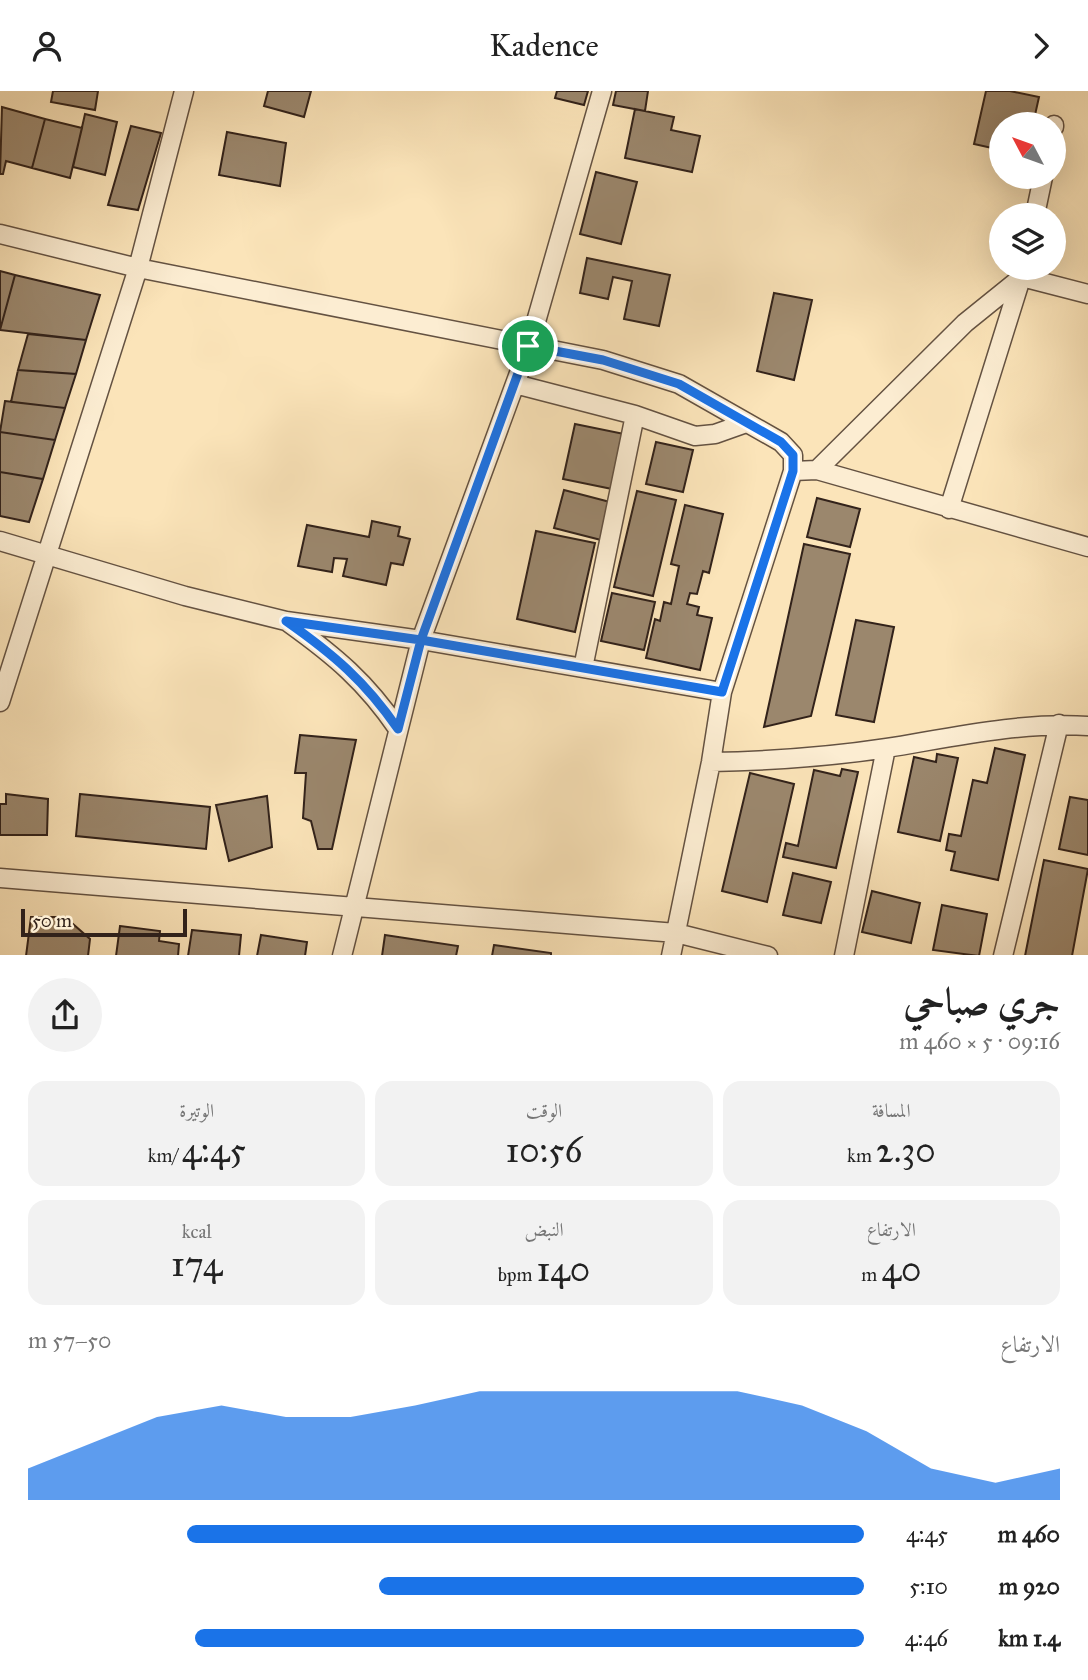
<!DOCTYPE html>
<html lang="ar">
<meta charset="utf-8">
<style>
:root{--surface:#fff;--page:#f2f2f2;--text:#222;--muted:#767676;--accent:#1a73e8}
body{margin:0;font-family:"IM FELL Great Primer",Amiri,serif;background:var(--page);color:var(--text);direction:rtl;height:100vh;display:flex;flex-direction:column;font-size:26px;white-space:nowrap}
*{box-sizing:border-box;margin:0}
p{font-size:23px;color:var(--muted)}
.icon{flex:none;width:38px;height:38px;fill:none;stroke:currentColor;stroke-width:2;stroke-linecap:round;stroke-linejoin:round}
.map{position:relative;height:864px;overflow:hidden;direction:ltr}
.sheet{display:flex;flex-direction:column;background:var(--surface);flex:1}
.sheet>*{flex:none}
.needle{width:46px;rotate:311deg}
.buttons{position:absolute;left:989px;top:21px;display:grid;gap:14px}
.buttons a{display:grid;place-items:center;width:77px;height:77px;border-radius:50%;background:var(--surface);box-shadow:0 7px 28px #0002;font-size:35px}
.scale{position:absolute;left:21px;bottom:18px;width:166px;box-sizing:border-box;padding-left:7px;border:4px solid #32221a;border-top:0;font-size:19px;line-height:24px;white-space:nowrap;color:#32221a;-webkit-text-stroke:5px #fcedd2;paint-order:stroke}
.pin{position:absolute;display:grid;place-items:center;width:60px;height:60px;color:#fff;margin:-30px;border:4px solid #fff;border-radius:50%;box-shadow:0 2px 7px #0007}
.round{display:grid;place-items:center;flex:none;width:74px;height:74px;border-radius:37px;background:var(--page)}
.head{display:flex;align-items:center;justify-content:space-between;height:119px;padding:0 28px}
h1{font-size:38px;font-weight:600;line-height:52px}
.stats{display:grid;grid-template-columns:repeat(3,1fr);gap:10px;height:119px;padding:7px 28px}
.stats div{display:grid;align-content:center;border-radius:18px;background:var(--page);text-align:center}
.stats b{font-size:35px;font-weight:600}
.stats small{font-size:19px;font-weight:400}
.stats p{font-size:19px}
.chart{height:196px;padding:14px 28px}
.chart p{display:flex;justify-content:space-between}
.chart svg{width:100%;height:126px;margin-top:7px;fill:var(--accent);opacity:.7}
ul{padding:0 28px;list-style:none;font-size:23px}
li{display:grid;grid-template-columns:112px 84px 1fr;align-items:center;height:52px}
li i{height:18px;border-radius:9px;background:var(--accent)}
header{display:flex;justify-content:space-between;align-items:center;height:91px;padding:0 28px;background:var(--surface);font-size:32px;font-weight:600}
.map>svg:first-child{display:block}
</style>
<header><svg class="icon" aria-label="forward" viewBox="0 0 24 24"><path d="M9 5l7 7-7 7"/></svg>Kadence<svg class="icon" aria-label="person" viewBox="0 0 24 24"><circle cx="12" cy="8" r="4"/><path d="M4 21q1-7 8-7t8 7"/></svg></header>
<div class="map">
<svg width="1088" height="865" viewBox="0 0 1088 865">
<rect width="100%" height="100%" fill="#fbe4b9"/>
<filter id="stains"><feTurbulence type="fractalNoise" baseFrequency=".00286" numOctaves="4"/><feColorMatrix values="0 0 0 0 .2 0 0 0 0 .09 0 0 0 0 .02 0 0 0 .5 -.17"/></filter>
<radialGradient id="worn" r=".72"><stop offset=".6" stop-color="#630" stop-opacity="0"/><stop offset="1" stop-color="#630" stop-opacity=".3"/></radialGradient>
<!-- building -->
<path fill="#9b876d" stroke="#32221a" stroke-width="2" d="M53 0H98L95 19 51 11Z
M268 0H311L304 26 264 15Z
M557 0H588L584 14 555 7Z
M616 0H648L645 20 613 14Z
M986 0H1010L1039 6 1033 33H1001V59L974 53Z
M2 16 45 28 32 77 6 70 3 83H0Z
M635 18 674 26 671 39 700 45 692 81 625 67Z
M85 23 117 31 105 84 73 76Z
M45 28 82 37 70 87 32 77Z
M131 35 161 42 138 119 108 114Z
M227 41 286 52 280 95 219 84Z
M596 81 637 91 621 153 580 143Z
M587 167 670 184 659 235 624 228 632 190 613 186 608 208 580 202Z
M0 180 15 184 0 239Z
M15 184 100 204 86 249 0 239Z
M774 202 812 209 794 289 757 280Z
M28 243 86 249 76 283 18 279Z
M18 279 76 283 65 317 11 311Z
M5 310 65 317 55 349 0 341Z
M575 333 629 344 617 399 563 388Z
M0 341 55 349 43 388 0 381Z
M656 351 693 359 683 401 646 393Z
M0 381 43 388 29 431 0 425Z
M564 399 610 411 601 449 554 437Z
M637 400 676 409 653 505 614 496Z
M817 407 860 418 850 456 807 446Z
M685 414 723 423 709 482 703 480 697 503 690 502 687 513 699 516 697 524 712 527 700 579 646 567 655 528 660 530 664 511 671 513 679 475 671 473Z
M372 430 400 436 398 445 410 448 403 474 391 472 386 494 343 485 347 468 334 467 332 481 298 475 307 434 369 446Z
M536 440 595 452 575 541 517 528Z
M804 453 850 463 811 625 764 636Z
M612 502 655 511 644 559 601 550Z
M856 529 894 536 874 631 836 624Z
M300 644 356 649 332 758H318L311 730 303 727 306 682H295Z
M995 657 1025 664 998 789 951 779 955 761 946 759 949 743 961 745 973 689 987 692Z
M937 663 958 667 940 750 898 741 914 666 936 671Z
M842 678 858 681 836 777 783 766 786 752 798 755 814 679 840 685Z
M750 682 794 693 767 811 722 800Z
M6 703 48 708 47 744H0V713H6Z
M80 703 210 716 206 758 76 745Z
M267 705 272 756 229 770 216 714Z
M1070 706 1088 709V764L1059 758Z
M1044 769 1088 778 1072 865H1025Z
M793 782 831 791 821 832 783 824Z
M872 800 920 812 911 852 862 841Z
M942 814 987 823 979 865 933 859Z
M31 826H65L90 848 88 865H26Z
M120 835 160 840 159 850 179 853 178 865H116Z
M192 839 241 844 239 865H188Z
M261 844 307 851 305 865H257Z
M385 844 458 855 456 865H382Z
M494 854 551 862V865H492Z"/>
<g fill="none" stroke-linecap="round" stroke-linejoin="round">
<!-- street casing -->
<g stroke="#645242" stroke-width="21">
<path id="street" d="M1054 36V34
M1035 124 1043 86
M0 143 138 177 603 269 679 293 781 351 793 364V380L722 601 711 671 671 865
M1022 186 1088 203
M515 293 635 324 695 345 715 343 746 332
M817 379 965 232 1022 186
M793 380 817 379 1088 456
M949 418 1022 184
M0 450 185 505 286 530 421 549 722 601
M289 532C335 565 366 591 398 638
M583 577 635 324
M0 611 138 177 184 0
M711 671C770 670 828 666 887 657 954 646 1019 631 1088 635
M0 787 676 842 768 865
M342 865 421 549 529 255 602 0
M844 865 886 657
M1003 865 1059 633"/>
</g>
<!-- street -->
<use href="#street" stroke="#fcedd2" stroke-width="18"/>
</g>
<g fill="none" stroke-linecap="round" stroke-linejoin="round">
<!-- route casing -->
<g stroke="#fff" stroke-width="14">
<path id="route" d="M528 255 421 549 286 530C333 563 365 590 398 638L421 549 722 601 793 380V364L781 351 679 293 603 269 528 255"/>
</g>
<!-- route -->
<use href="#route" stroke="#1a73e8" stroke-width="9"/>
</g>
<rect width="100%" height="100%" filter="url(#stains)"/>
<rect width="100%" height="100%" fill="url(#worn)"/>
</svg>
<div class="buttons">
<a><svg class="needle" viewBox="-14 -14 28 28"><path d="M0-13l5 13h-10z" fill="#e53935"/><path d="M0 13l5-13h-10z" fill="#767676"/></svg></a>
<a><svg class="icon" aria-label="layers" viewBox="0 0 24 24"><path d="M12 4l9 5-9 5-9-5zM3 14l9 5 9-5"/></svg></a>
</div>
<div class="scale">50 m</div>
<div class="pin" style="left:528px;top:255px;background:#1e9e55"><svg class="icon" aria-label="arrive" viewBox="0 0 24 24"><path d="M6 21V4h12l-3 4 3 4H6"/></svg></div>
</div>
<section class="sheet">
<div class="head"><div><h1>جري صباحي</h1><p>09:16 · 5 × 460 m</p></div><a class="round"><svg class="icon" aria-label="share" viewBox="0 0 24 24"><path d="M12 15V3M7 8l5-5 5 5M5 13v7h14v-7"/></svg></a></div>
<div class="stats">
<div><p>المسافة</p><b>2.30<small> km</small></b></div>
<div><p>الوقت</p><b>10:56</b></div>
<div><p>الوتيرة</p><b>4:45<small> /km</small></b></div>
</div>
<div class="stats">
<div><p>الارتفاع</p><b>40<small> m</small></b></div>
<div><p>النبض</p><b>140<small> bpm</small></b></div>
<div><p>kcal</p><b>174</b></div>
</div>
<div class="chart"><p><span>الارتفاع</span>50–57 m</p>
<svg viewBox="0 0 160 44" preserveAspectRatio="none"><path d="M0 44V33L10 24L20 15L30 11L40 15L50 15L60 11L70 6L80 6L90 6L100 6L110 6L120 11L130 20L140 33L150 38L160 33V44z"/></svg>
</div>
<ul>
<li><b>460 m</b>4:45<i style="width:81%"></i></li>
<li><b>920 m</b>5:10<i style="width:58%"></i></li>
<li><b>1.4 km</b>4:46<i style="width:80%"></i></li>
</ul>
</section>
